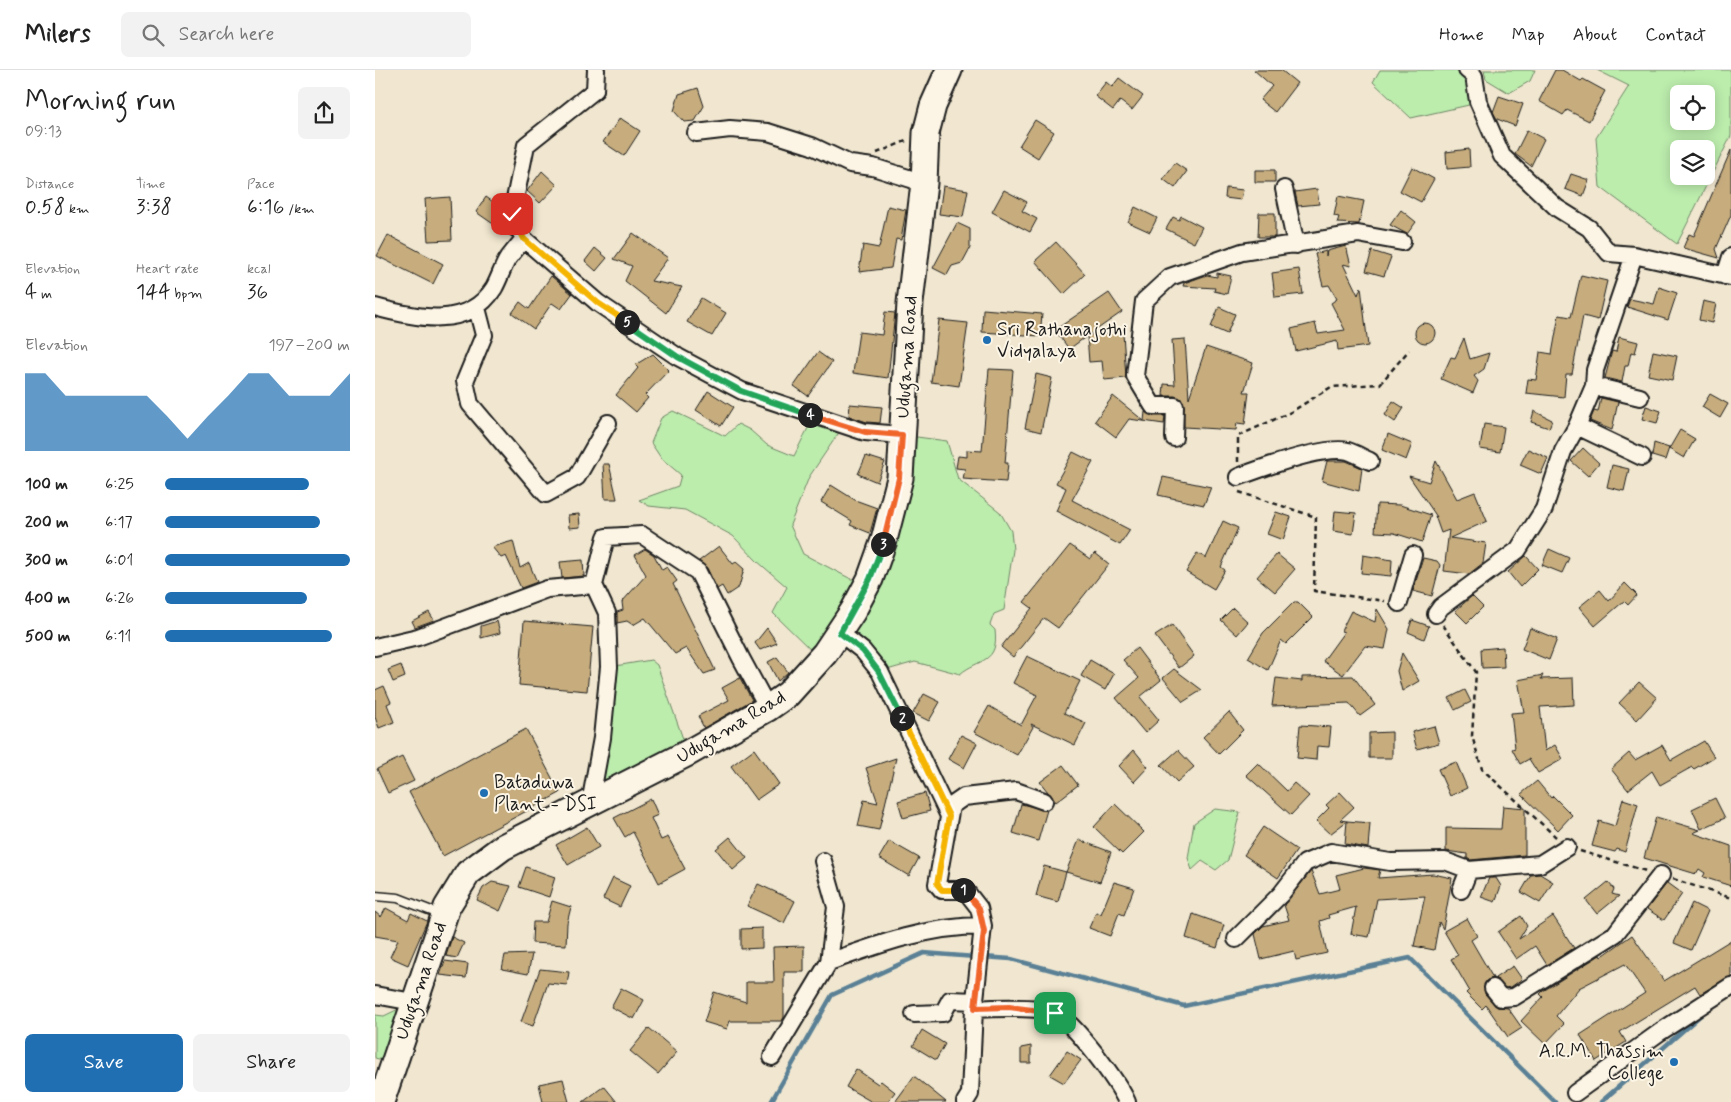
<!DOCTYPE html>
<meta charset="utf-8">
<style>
:root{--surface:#fff;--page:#f2f2f2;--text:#222;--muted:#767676;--line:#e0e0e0;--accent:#1f6fb2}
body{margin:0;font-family:Mynerve,sans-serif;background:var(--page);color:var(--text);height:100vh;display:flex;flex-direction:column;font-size:19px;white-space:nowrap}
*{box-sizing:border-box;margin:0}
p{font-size:16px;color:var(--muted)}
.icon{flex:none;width:28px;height:28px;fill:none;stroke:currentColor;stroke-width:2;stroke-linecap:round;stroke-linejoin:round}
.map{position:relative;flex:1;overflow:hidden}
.details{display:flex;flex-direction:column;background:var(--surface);width:375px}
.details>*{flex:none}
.fabs{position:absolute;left:1295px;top:15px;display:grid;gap:10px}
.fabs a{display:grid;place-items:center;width:45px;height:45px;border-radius:8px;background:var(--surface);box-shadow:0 2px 12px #0003;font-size:25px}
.pin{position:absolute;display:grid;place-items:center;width:42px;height:42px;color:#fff;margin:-21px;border-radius:10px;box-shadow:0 2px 8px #0006}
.km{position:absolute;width:25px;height:25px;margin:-12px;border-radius:50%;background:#222;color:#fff;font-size:14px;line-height:25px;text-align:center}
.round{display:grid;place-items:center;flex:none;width:52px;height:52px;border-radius:8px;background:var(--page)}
.head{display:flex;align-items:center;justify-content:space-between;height:85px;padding:0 25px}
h1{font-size:28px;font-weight:600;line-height:38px}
.stats{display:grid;grid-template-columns:repeat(3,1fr);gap:8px;height:85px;padding:5px 25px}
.stats div{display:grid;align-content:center}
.stats b{font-size:21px;font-weight:600}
.stats small{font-size:14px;font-weight:400}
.stats p{font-size:14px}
.chart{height:140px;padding:10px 25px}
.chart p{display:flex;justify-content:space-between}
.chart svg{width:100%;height:90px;margin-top:5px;fill:var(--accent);opacity:.7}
.primary-button{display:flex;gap:10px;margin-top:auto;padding:10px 25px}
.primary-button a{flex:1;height:58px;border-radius:8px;background:var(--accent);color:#fff;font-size:20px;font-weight:600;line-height:58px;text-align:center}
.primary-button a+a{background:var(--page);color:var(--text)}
ul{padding:0 25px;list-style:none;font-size:16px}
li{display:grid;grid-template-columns:80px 60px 1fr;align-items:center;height:38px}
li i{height:12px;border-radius:6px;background:var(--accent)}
header{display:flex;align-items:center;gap:30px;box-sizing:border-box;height:70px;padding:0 25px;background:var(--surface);border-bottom:1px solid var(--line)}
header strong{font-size:24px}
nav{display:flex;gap:28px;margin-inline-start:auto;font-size:18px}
.search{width:350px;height:45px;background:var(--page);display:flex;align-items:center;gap:12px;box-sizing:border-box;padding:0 18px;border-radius:8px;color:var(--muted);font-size:19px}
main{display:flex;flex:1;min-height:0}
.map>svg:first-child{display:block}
</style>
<header>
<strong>Milers</strong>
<div class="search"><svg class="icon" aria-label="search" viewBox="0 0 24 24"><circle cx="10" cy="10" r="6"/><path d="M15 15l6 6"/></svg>Search here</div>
<nav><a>Home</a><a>Map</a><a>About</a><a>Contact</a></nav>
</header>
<main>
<section class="details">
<div class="head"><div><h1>Morning run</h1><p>09:13</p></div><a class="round"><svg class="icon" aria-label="share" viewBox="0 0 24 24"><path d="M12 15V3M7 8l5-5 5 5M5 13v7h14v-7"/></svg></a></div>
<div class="stats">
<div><p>Distance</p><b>0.58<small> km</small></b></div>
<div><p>Time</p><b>3:38</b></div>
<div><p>Pace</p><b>6:16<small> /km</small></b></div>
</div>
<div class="stats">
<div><p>Elevation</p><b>4<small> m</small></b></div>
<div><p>Heart rate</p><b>144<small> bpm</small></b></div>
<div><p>kcal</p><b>36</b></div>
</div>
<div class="chart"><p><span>Elevation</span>197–200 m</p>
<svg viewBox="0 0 160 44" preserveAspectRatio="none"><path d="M0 44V6L10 6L20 17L30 17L40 17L50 17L60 17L70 27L80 38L90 27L100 17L110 6L120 6L130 17L140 17L150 17L160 6V44z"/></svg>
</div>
<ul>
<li><b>100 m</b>6:25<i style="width:78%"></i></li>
<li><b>200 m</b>6:17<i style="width:84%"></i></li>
<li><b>300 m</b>6:01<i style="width:100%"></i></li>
<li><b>400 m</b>6:26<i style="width:77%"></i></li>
<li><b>500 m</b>6:11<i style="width:90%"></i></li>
</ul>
<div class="primary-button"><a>Save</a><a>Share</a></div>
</section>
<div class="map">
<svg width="1356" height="1032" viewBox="0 0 1356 1032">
<rect width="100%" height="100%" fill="#f1e7d0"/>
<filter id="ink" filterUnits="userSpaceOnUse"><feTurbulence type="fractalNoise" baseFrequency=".02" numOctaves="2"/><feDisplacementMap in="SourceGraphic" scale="10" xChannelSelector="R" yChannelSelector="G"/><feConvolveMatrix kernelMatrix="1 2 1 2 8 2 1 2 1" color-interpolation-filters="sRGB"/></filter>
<g filter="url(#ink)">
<!-- green -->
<path fill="#bcedad" stroke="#6c8464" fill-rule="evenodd" d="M1005 0H1101L1094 35 1036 48 998 12Z
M1109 0H1160L1155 11 1134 23 1111 9Z
M1222 0H1356V66L1302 174 1225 117 1221 68 1254 16ZM1304 24H1331V51H1304ZM1304 79H1331V106H1304Z
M298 341 350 366 363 354 375 360 392 375 419 386 439 346 469 355 434 407 415 455 428 484 476 509H495L527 365 572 371 583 409 625 442 636 461 638 480 629 540 619 544 615 555 620 560C624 594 604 588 585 604L540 592 505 602 465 563 444 588 398 543 412 517 382 491 358 466 310 440 274 436 264 430 303 416 306 405 286 388 276 373 286 348Z
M276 590 282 595 313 683 215 734 234 597Z
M840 739 865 742 853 790 841 800 827 791 817 800 813 788 819 753Z
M38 932 18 993 0 988V945L9 946Z"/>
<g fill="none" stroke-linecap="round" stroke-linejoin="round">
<!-- stream -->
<path stroke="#5a8095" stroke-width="4.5" d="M608 887 636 889 809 936 1035 888 1180 1032
M396 1032 457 925 549 883 600 887
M1226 1032 1327 944"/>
</g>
<!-- building -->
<path fill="#c7ad7e" stroke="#1c1c1c" d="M879 0H906L922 13 900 42 885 30 897 16Z
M1180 0H1187L1206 11 1208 9 1230 21 1214 51 1192 40 1188 45 1164 31Z
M744 8 768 26 757 40 745 31 738 40 720 26 731 12 737 17Z
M323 18 329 36 320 51 309 52 299 41 304 24Z
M1124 26 1148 34 1140 56 1122 49 1118 42Z
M245 48 265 61 249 86 228 72Z
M660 50 679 62 663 88 644 76Z
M1152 60 1169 69 1156 96 1140 84Z
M1094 79 1095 97 1072 99 1071 82Z
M1356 80V145L1341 179 1344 188 1308 178 1314 164 1319 166Z
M800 93 812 101 800 118 788 109Z
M1037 97 1059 109 1046 132 1025 121Z
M880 100H900V112H880Z
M167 101 182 115 165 133 152 121Z
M1196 104 1214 110 1208 126 1190 119Z
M568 116 593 120 588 147 564 144Z
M851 118 868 120 866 130 850 128Z
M942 119 944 134 923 136 920 122Z
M629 120 652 132 647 141 662 149 655 162 617 142Z
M963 126 989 131 984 154 962 153 964 147 959 146Z
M75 127 77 170 53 171 50 129Z
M111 127 128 139V148L137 167 101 142Z
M513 136 531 140 526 170 521 169 516 198 484 202 488 175 504 178Z
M760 137 782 148 775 162 753 152Z
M1026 140 1041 152 1032 164 1015 155Z
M884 143H900V167H883Z
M806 146 827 157 819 173 791 159 798 147 804 150Z
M582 153 595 159V178L587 193 577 196 572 205 558 198Z
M258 163 293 188 276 211 307 217 291 243 250 211 257 196 239 189Z
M13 165 68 194 58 214 2 186Z
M681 172 710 204 689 224 660 191Z
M971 176 976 196 968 194 983 225 986 217 993 276 963 280 962 271 921 281 916 259 940 253 943 264 970 260 956 233 962 229 954 215 948 216 940 184 951 181V186L952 181Z
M220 178 232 188 221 201 210 191Z
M997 181 1016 187 1009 206 991 201Z
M924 199 928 224 900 227 897 203Z
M842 203 856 206 852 224 839 221 840 218 808 216 809 213 832 205 842 207Z
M1206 205 1232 211 1223 250 1208 246 1197 304H1191L1189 327 1151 323 1153 309 1161 310 1165 282 1177 284 1184 245 1196 247Z
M176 206 197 224 186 239 177 233 159 259 137 243 145 232 154 239Z
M1284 217 1302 223 1293 250 1252 237 1255 229 1279 234Z
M734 223 747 242 714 265 748 263 751 308 729 310 727 291 714 292 712 266 694 279 680 260Z
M326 228 351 243 337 266 312 252Z
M1328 231 1341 234 1337 253 1324 250Z
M844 237 860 244 852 264 836 257Z
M608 239 667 244 665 266 607 262Z
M510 242 520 243 513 308 478 303 484 262 507 265Z
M564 250 593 253 584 316 556 312Z
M1040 263a10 10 0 1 1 20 0a10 10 0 1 1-20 0Z
M1244 267 1263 272 1260 283 1256 282 1253 296H1250L1247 312 1230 308 1237 281 1241 282Z
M1089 268 1095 289 1114 283 1109 299 1099 306 1103 311 1098 323 1066 309 1076 287 1080 288Z
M810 269 814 328 831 277 878 293 869 322H874L870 354 862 353 861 360 809 357 808 331 800 326H788L789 314 800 315 797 270Z
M1278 281 1302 286 1297 310 1273 305Z
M443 282 457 292 433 326 419 316Z
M278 284 294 300 270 325 273 328 261 342 241 325 263 298 260 295Z
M614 299 638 300 630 393H633L631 412 588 409 590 399 581 398 583 386 592 387V380L607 381Z
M661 304 677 308 666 362 650 358Z
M333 321 358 337 346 356 321 340Z
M1335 324 1353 334 1345 348 1327 337Z
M738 326 769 351 770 342 778 346H790L789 354 754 349 741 367 720 351Z
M1226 328 1243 332 1237 360 1215 351 1219 341 1223 342Z
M1018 331 1029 338 1020 352 1010 345Z
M475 334 507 337 505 353 492 352 474 346Z
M1271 336 1286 341 1282 353 1267 349Z
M1159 341 1177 350 1174 358 1156 352Z
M1109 354 1129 357 1125 382 1105 379Z
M1305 360 1320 369 1309 388 1294 379Z
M1013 364 1037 374 1031 390 1007 380Z
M1279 373 1294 378 1290 390 1277 386Z
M1208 378 1224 393 1213 406 1196 391Z
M1153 379 1173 388 1166 404 1145 395Z
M698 382 718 392 697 430 755 460 745 475 681 441 691 418 681 413Z
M491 386 510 392 502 412 483 404Z
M952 391H971L987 398 984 421 947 411Z
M1061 391 1082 429 1100 422 1112 451 1075 468 1111 473 1108 493 1094 504 1069 501 1074 460 1066 463 1060 446 1062 447 1034 406 1054 412Z
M228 394H234L242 429H230Z
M1237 395 1254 399 1249 421 1232 417Z
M788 407 836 417 829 435 783 425Z
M456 415 480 430 502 438 495 463 475 455 477 451 446 432Z
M1002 434 1025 435 1056 445 1047 472 1019 463 1000 462Z
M960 441 981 443 978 464 958 461Z
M901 442 916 447 908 470 892 464Z
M204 444 205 457 194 458 193 445Z
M848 451 863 458 846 497 850 500 839 519 811 502 822 483 831 488Z
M138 471 145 498 154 493 162 512 146 518 131 486 126 488 117 477Z
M695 475 715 489 720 483 734 494 683 558 669 548 638 587 626 577 657 538 649 532Z
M344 476 358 494 361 492 369 499 364 517 352 525 347 516 342 519 332 498 324 491Z
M270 479 279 485 287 500 292 497 302 511 298 514 340 600 329 604 311 578 300 584 270 548 258 555 252 551 242 553V542L248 540 247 532 271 505 260 485Z
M1174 479 1194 488 1187 503 1167 495Z
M902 484 920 499 900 522 882 507Z
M988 485 1017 490 1016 506 986 503Z
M1151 486 1163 499 1145 517 1133 502Z
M1048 488 1062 491 1065 495 1057 526 1038 521Z
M208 490 209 506 187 508 185 492Z
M1250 513 1262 525 1253 535 1249 531 1220 556 1204 537 1225 520 1234 531Z
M1097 526 1108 537 1092 553 1080 541Z
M919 532H923L938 547 911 574 906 570 893 600 873 588 888 563Z
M858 538 873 552 862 565 846 550Z
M1002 539 1014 559 1010 579 990 576 968 605 948 591 969 562 966 561 976 541 1000 552Z
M54 542 59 550 40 557 37 551Z
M1037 550 1054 556 1049 569 1033 562Z
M122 551 125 563 106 568V556Z
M149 551 218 557 212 621 144 615Z
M797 555 819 586 804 598 780 566Z
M392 558 402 573 385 580 380 573Z
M1155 558 1182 569 1174 590 1147 579Z
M1128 577 1129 597 1107 598 1106 579Z
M762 578 786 610 765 627 784 650 770 663 741 628 764 608 748 590Z
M1027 583 1044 611 1027 621 1022 601Z
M652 586 705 611 689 643 711 653 700 675 656 654 658 657 642 685 599 662 614 636 646 655 662 625 638 613Z
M402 587 413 602 403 611 393 592Z
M715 590 739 604 730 620 706 606Z
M26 595 30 607 18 612 13 600Z
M799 599 827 620 808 632 788 608Z
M1168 605 1166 609 1198 608 1199 635 1165 637 1170 681 1180 675 1188 689 1163 703 1154 689 1145 694 1137 679 1140 678 1136 643 1149 642 1143 610Z
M978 606 1000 635 985 646 974 633 897 636 901 608 927 611V607Z
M365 608 377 630 329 658 323 646 354 630 347 618Z
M1264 612 1282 628 1262 650 1244 633Z
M9 616 16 632 12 634 19 652 4 658 0 647V620Z
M1090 620 1096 632 1080 640 1074 628Z
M549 624 565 632 554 651 538 643Z
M854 642 868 660 844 684 828 667Z
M925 655 956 657 954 677 942 676 941 690 922 688Z
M1059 656 1064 673 1042 679 1037 662Z
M151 659 185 723 68 786 34 722Z
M1017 662V688H994V663Z
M586 665 602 673 589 698 573 689Z
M1329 671 1339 687 1319 699 1317 697 1285 715 1277 701 1253 720 1236 699 1254 683 1260 690 1287 675 1296 690Z
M379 679 404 714 381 730 356 696Z
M759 680 773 697 759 712 744 696Z
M803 680 819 697 802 712 786 695Z
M27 687 39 711 13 723 2 699Z
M521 688 504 760 483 756 489 730 503 733 491 698Z
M1081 692 1092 718 1075 726 1063 699Z
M883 693 912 721 919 713 934 726 916 745 871 705Z
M688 695 703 715 681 732 665 712Z
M1162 711 1176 728 1178 726 1197 745 1183 760 1146 724Z
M965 722 979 737 965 750 972 751 955 764 941 751 954 738 951 735Z
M550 723 555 741 528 748 523 731Z
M1340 728 1350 748 1326 759 1317 739Z
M276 729 283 745 276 748 286 770 293 767 310 799 284 813 258 762 250 767 239 748Z
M1248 729 1263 734 1250 782 1242 779 1240 782 1217 776 1224 751 1240 756Z
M646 734 672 740 663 771 638 763Z
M740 734 769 762 747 784 719 757Z
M1128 736 1150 738V785L1095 790 1092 788V784L1071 781V758L1126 759Z
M1281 747 1325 760 1318 763 1356 776V816L1328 807 1330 803 1324 799 1321 804 1269 788Z
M972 751 995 753 993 778 970 774Z
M212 757 224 777 193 795 181 775Z
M888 757 922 780 903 808 869 785Z
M355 767 372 788 358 800 341 779Z
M704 770 736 782 725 812 691 802Z
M514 771 544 788 534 806 504 788Z
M669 796 691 802 683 832 661 826Z
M151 797 180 807 174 827 144 817Z
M989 798 1005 800 1003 808 1058 804 1077 808 1068 859 1064 852 1059 880 1039 876 1050 826 1002 829 994 867 976 864 981 837 953 845 954 848 945 851 952 883 921 890 919 881 886 889 880 864 888 856 914 850 909 835 936 801 945 824 965 819 961 805Z
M1165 804 1178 812 1165 833 1146 822 1156 805Z
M238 808 255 816 245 837 228 829Z
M1114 808H1121L1126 816 1120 832 1106 827Z
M117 812 136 816 125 841 102 830 108 818Z
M739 812 759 818 749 845 744 843 735 866 714 858 721 842 726 844Z
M1233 812 1239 819 1237 824 1244 826 1222 844 1211 830Z
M1292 813 1307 824 1289 850 1272 839Z
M383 814 420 831 409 853 372 836Z
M177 831 196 837 192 853 191 875 157 873 158 852H171Z
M1317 833 1333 841 1316 880 1299 873Z
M11 838 33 850 36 843 52 851 33 895 15 887 23 870 0 866V842L6 847Z
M818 844 849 855 842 878 811 868Z
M1146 846 1152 856 1144 869 1178 846 1199 878 1172 895 1160 876 1141 889 1123 862Z
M1092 848 1102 866 1096 870 1118 908 1112 910 1109 914 1110 924 1122 937 1133 938 1147 958 1133 967 1111 935 1107 939 1091 923 1094 920 1076 889 1083 885 1069 861Z
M387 858V878L366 879V859Z
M1257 865 1289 911 1356 870V906L1325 924 1320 916 1245 962 1251 972 1221 991 1205 965 1270 923 1250 894 1204 918 1181 946 1189 954 1170 974 1146 951 1168 927 1165 924 1168 921 1225 885 1226 887Z
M77 867 89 873 82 888 71 886Z
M429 876V902H409V947L407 951H355L352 959 329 952 339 922 371 932V912H399L398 877Z
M157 884 153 904 127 899 130 885Z
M70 891 93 894 91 908 65 905Z
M1138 896 1147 909 1136 917 1130 918 1120 908Z
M165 899 194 902 192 915 173 913 158 956 146 952Z
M246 918 269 930 259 949 236 937Z
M274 958 302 982 283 1004 255 981Z
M547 960 570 974 561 990 538 976Z
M656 976V993H646V978Z
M692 981 706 990 689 1013 675 1005Z
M481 999 503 1014 506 1011 520 1022 512 1032H497L471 1017Z
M539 1006 571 1032H520Z
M188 1009 194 1032H168L164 1014Z
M229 1016 242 1032H208Z"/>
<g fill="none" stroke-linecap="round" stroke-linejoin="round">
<!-- lane casing -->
<g stroke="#1c1c1c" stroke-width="11">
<path id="lane" d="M0 826 23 828 67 845"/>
</g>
<!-- street casing -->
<g stroke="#1c1c1c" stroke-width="20">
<path id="street" d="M221 0 220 20 151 75 137 144 149 169 223 233 303 287 367 321 490 362 527 365
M1092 0 1099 6 1103 31 1127 86 1182 138 1214 158 1234 183 1259 185
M321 63 355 59 393 62 437 76 475 94 498 97 549 113
M909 119 921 175
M1350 206 1356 187
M0 237C40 248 93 260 119 218 124 209 127 199 132 190 137 183 143 176 149 169
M102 238 109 265 90 311 95 334 171 424 202 407 233 353
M1219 316 1265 327
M1202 356 1267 387
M799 368 800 336H778L760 306 769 231 795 207 867 182 983 164 1027 172
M863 407C887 398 949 375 973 381 980 383 988 388 995 391
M1024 533 1038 485
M1061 544 1066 537 1143 480 1169 439 1188 381 1202 356 1219 316 1220 300 1259 185 1356 207
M465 563 488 581 505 602 574 746
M0 577 43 567 172 519 219 515 231 467 267 465 323 502 366 588 393 638
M215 734 227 668 234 597 232 543 219 515
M448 791 461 837 454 892C504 874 554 856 608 856L599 939 595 1024 590 1032
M1086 820 1094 800 1165 794 1192 777
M608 856 604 838 590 820H567L562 814 576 736 589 727 641 721 669 731
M861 869 906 824 930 793 956 782 1015 792 1070 791 1094 800
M1118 918 1126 928 1139 927 1240 864 1286 805
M0 925 38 932
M599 939C617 938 666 936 680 943 700 953 743 1012 752 1032
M539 944 568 943 575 930 601 931
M397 987 454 892
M1200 1023 1285 962 1356 916"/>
</g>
<!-- primary casing -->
<g stroke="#1c1c1c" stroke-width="29">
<path id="primary" d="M6 1032 72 837 93 803 128 777 313 683 393 638 413 624 450 583 478 541 495 509 509 470 525 408 535 233 549 113 551 63 558 36 574 0"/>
</g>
<!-- path -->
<path stroke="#1c1c1c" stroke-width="2.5" stroke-dasharray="5 4" stroke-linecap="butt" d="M502 83 531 71
M863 392V366L916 342 956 317 1005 314 1034 280
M864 422 941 447 939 521 1010 531
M1068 555 1101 602 1097 666 1107 699 1181 767
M1205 781 1271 801
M1298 809 1356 828"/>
<!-- lane -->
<use href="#lane" stroke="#fcf5e5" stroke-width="8"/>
<!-- street -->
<use href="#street" stroke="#fcf5e5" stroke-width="16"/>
<!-- primary -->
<use href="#primary" stroke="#fcf5e5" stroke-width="25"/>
</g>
</g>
<g fill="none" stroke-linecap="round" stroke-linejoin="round" filter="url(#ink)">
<!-- split-1 casing -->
<g stroke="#fff" stroke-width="10">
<path id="split-1" d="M588 820 604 838 609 861 600 938 634 937 680 943"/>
</g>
<!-- split-2 casing -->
<g stroke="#fff" stroke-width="10">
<path id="split-2" d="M527 648 574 746 562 814 567 820H588"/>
</g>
<!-- split-3 casing -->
<g stroke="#fff" stroke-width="10">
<path id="split-3" d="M508 474 495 509 465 563 488 581 504 602 527 648"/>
</g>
<!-- split-4 casing -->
<g stroke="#fff" stroke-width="10">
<path id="split-4" d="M435 345 490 362 527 365 524 408 508 474"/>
</g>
<!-- split-5 casing -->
<g stroke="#fff" stroke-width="10">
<path id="split-5" d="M252 252 303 287 366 321 435 345"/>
</g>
<!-- split-6 casing -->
<g stroke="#fff" stroke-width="10">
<path id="split-6" d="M137 144 149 169 223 233 252 252"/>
</g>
<!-- split-1 -->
<use href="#split-1" stroke="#f0652b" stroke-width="6"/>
<!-- split-2 -->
<use href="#split-2" stroke="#f5b400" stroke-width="6"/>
<!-- split-3 -->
<use href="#split-3" stroke="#22a559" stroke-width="6"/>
<!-- split-4 -->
<use href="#split-4" stroke="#f0652b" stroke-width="6"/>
<!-- split-5 -->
<use href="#split-5" stroke="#22a559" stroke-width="6"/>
<!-- split-6 -->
<use href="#split-6" stroke="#f5b400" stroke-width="6"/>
</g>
<!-- markers -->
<g fill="#1f6fb2" stroke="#fcf5e5" stroke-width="2">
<circle cx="612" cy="270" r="5"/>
<circle cx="109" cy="723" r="5"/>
<circle cx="1299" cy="992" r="5"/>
</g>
<g text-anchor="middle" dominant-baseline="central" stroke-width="4" stroke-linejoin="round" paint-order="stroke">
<!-- poi labels -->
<g font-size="19" fill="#1c1c1c" stroke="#fcf5e5" text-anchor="start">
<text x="622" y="259">Sri Rathanajothi<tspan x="622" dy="22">Vidyalaya</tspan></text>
<text x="119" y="712">Bataduwa<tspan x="119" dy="22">Plant - DSI</tspan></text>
<text x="1289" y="981" text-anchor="end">A.R.M. Thassim<tspan x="1289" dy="22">College</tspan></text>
</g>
<!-- street labels -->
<g font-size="19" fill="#1c1c1c" stroke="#fcf5e5">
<text transform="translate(532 287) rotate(-86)">Udugama Road</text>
<text transform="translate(356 657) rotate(-31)">Udugama Road</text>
<text transform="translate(46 911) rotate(-71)">Udugama Road</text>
</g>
</g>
</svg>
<div class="fabs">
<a><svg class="icon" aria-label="locate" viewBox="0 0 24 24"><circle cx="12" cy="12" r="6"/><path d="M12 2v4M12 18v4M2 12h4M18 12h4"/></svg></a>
<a><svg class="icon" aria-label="layers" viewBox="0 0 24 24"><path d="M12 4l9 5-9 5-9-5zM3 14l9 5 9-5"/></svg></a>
</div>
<div class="pin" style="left:680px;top:943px;background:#1e9e55"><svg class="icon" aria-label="arrive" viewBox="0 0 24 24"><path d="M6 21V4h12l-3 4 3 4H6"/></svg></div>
<div class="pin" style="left:137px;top:144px;background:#d93025"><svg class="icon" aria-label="check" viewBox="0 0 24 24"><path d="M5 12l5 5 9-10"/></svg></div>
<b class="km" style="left:588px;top:820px">1</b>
<b class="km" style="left:527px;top:648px">2</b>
<b class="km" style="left:508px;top:474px">3</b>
<b class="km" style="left:435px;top:345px">4</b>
<b class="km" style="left:252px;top:252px">5</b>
</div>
</main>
